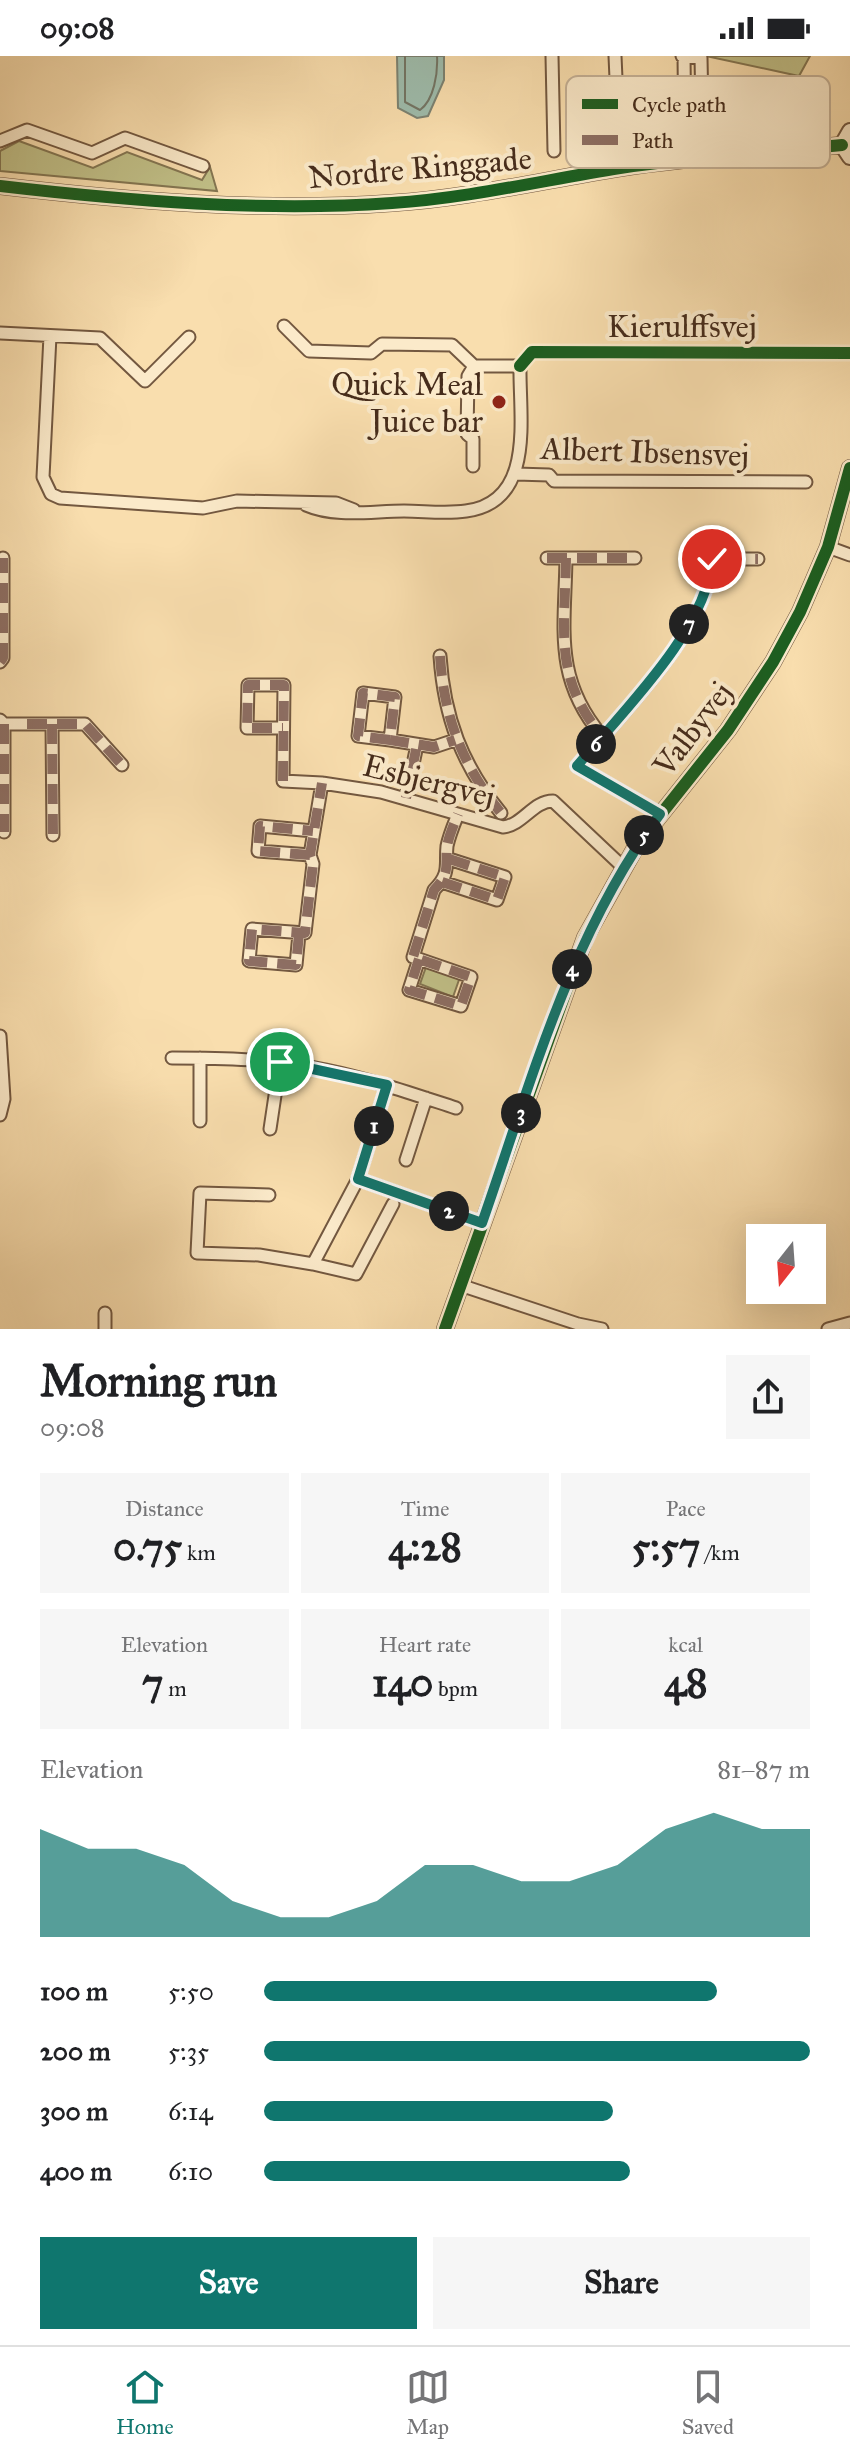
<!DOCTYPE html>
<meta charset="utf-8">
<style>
:root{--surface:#fff;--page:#f6f6f6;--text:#202124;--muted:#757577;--line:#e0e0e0;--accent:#0f766e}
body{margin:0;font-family:"IM FELL Great Primer",serif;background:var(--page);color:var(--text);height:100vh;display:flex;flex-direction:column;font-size:30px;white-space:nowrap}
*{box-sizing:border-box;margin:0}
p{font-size:26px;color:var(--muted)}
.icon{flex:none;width:44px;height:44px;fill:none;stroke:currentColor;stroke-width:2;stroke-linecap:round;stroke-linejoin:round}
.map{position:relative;height:1273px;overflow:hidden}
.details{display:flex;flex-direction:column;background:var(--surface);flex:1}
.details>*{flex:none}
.needle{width:52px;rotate:197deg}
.controls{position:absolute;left:746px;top:1168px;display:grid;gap:16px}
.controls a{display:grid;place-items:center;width:80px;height:80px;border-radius:0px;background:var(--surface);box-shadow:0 8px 32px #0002;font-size:40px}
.pin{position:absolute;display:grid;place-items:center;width:68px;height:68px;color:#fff;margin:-34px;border:4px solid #fff;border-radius:50%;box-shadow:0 2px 8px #0007}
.km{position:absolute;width:40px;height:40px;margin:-20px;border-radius:50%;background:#222;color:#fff;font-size:22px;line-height:40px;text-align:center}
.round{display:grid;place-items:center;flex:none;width:84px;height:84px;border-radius:0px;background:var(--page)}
.overview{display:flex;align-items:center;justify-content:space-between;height:136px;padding:0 40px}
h1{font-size:44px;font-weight:800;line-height:60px}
.figures{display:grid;grid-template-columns:repeat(3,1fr);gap:12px;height:136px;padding:8px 40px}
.figures div{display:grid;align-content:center;border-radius:0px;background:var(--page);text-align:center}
.figures b{font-size:40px;font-weight:800}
.figures small{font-size:22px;font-weight:400}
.figures p{font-size:22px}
.chart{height:224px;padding:16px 40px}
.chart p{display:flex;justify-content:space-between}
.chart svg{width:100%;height:144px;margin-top:8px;fill:var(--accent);opacity:.7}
.action{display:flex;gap:16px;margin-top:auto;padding:16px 40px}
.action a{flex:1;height:92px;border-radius:0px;background:var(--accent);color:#fff;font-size:32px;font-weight:800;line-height:92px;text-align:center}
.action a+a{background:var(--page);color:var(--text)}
ul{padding:0 40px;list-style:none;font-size:26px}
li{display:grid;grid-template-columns:128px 96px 1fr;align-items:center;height:60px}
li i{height:20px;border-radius:10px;background:var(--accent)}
.status{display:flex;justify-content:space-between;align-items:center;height:56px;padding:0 40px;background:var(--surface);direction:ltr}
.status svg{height:22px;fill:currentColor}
.dock{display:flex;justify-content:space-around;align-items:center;height:112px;border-top:2px solid var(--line);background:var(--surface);font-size:22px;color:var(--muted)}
.dock a{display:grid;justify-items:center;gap:4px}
.dock .selected{color:var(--accent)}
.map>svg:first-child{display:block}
</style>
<div class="status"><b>09:08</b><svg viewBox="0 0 49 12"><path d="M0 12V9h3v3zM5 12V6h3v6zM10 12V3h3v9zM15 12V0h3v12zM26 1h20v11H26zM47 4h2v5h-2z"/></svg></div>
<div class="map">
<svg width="850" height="1273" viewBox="0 0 850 1273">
<rect width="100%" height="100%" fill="#f9deae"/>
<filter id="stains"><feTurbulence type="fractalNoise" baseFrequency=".0025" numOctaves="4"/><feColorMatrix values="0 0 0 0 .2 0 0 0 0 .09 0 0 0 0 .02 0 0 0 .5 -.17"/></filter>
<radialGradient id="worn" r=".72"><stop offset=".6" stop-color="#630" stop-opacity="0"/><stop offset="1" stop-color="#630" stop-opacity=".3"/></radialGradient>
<!-- green -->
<path fill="#c1c088" stroke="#847652" stroke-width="2" d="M706 0H810L799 20Z
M19 85 93 112 127 96 202 124 210 111 217 135 0 115V95Z
M426 911 460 921 453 941 420 928Z"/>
<!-- water -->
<path fill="#9ebcac" stroke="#7b8272" stroke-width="2" d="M397 0H444V24L428 60 417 62 398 52Z"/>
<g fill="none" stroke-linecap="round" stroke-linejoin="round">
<!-- shore -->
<path stroke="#727464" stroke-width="2" d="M405 0V46L420 54C434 44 438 17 437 0"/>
<!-- minor casing -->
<g stroke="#735840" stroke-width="15">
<path id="minor" d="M552 0 554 95
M615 0 619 90
M682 0 701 2 703 102
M684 0 685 87
M0 85 27 74 92 97 125 82 203 110
M284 270 309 295 371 297 382 288 452 289 474 310H520
M0 277 100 282 145 325 189 281
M50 280 43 421 51 438 60 442 203 452 237 445 336 447 354 454
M520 310 532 296 850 297
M473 410V383L467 378 468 320 474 310
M516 418 549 419 554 425 806 426
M306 449C336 462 372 455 404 455 424 455 446 458 466 455 536 446 519 361 520 310
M828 491 850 499
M547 502H635
M566 502C565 573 553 622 602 680
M440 600C444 661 462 709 501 757
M0 606 3 602V502
M0 664 4 668H85L122 709
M4 668V776
M52 668 53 779
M283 672H247L248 629H284L283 725 322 727 381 736 503 771C523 769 533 745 553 745L623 811
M390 684 358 680 363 637 395 641 390 684 434 691 455 684
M406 742 417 689
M660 758 577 710C621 658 708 573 712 503H758
M310 799 258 795 260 770 313 775
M442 826 497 844 505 821 449 803
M299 878 296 909 249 905 252 873 305 877 313 808 310 799 322 727
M419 903 409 934 461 950 471 921 413 901 434 834C451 817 445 809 447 790 449 780 454 768 458 758
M0 980 4 1043 0 1059
M172 1002C223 1002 275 1003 326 1014 370 1023 413 1038 456 1052
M200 1065V1002
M270 1073 280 1006
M406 1104 426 1042
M358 1123 387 1029
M269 1139 200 1137 197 1197 259 1199 313 1208 358 1123 482 1167
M313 1208 356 1218 393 1148
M460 1229 578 1268 602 1273
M105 1273V1257
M828 1273 850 1267"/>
</g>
<!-- tertiary casing -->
<g stroke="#735840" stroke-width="18">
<path id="tertiary" d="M850 75 842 89 850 101
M0 130C129 145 263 156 392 147 469 142 544 124 620 112 693 101 768 96 842 89
M445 1273 585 882 638 787 728 674 773 606 800 556 828 491 850 412"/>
</g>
<!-- minor -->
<use href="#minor" stroke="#fbeaca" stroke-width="11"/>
<!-- tertiary -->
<use href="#tertiary" stroke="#fbeaca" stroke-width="14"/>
<!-- quiet -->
<path stroke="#8d6e63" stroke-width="10" stroke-dasharray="20 10" stroke-linecap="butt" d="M547 502H635
M566 502C565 573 553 622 602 680
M440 600C444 661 462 709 501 757
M0 606 3 602V502
M4 668V776
M27 668H85L122 709
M52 668 53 779
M390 684 358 680 363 637 395 641 390 684 434 691 455 684
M283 725 284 629H248L247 672H283
M406 742 417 689
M660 758 577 710C621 658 708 573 712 503H758
M310 799 258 795 260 770 313 775
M442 826 497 844 505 821 449 803
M299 878 296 909 249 905 252 873 305 877 313 808 310 799 322 727
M419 903 409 934 461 950 471 921 413 901 434 834C451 817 445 809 447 790 449 780 454 768 458 758"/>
<!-- cycleway casing -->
<g stroke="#fbeaca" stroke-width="17">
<path id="cycleway" d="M0 130C129 145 263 156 392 147 469 142 544 124 620 112 693 101 768 96 842 89
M520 310 532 296 850 297
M445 1273 585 882 638 787 728 674 773 606 800 556 828 491 850 412"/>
</g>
<!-- cycleway -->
<use href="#cycleway" stroke="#1b5e20" stroke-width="12"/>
</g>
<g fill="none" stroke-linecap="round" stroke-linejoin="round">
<!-- route casing -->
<g stroke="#fff" stroke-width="16">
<path id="route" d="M280 1006 387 1029 358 1123 482 1167C531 1027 570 879 660 758L577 710C621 657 708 573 712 503"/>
</g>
<!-- route -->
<use href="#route" stroke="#0f766e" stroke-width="10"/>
</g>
<!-- markers -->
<circle fill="#8f2418" stroke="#fbeaca" stroke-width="3" cx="499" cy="346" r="8"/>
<g text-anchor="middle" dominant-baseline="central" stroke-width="8" stroke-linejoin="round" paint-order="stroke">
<!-- street labels -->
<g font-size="32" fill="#462c1b" stroke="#fbeaca">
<text transform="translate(420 112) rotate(-5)">Nordre Ringgade</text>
<text x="682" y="270">Kierulffsvej</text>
<text transform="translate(645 396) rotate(2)">Albert Ibsensvej</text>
<text transform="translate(693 673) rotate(-53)">Valbyvej</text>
<text transform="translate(429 725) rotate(14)">Esbjergvej</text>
</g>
<!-- poi labels -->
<g font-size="32" fill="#462c1b" stroke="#fbeaca" text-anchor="end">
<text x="483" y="328">Quick Meal<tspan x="483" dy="37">Juice bar</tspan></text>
</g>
</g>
<!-- legend -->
<rect x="566" y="20" width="264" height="92" rx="12" fill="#fbeaca" stroke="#c5b196" stroke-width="2"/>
<rect x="582" y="43" width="36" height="10" fill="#1b5e20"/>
<rect x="582" y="79" width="36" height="10" fill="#8d6e63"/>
<g font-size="22" fill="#462c1b">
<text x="632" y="56">Cycle path</text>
<text x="632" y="92">Path</text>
</g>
<rect width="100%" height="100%" filter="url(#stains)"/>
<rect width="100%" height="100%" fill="url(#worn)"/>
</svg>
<div class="controls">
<a><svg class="needle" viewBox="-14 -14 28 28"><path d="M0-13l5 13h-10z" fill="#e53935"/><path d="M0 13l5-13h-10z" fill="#757577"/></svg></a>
</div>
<div class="pin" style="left:280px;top:1006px;background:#1e9e55"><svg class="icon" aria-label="arrive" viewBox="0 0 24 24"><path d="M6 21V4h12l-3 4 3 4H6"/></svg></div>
<div class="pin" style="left:712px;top:503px;background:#d93025"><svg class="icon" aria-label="check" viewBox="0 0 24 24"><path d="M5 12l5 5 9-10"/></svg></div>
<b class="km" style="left:374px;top:1070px">1</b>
<b class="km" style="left:449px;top:1155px">2</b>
<b class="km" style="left:521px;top:1057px">3</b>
<b class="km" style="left:572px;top:913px">4</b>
<b class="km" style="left:644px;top:779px">5</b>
<b class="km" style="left:596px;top:688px">6</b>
<b class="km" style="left:689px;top:568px">7</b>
</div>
<section class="details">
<div class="overview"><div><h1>Morning run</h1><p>09:08</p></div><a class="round"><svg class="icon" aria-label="share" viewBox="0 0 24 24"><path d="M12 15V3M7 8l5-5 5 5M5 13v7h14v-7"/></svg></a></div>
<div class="figures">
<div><p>Distance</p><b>0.75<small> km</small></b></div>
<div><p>Time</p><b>4:28</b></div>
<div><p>Pace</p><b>5:57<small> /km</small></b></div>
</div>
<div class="figures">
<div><p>Elevation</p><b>7<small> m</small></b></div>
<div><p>Heart rate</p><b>140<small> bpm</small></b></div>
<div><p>kcal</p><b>48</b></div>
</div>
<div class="chart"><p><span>Elevation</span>81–87 m</p>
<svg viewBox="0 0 160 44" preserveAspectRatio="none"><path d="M0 44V11L10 17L20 17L30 22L40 33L50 38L60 38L70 33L80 22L90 22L100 27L110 27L120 22L130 11L140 6L150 11L160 11V44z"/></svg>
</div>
<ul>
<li><b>100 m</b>5:50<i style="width:83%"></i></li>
<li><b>200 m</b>5:35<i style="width:100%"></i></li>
<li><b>300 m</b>6:14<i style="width:64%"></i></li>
<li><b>400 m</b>6:10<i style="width:67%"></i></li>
</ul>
<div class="action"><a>Save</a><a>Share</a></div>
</section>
<nav class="dock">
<a class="selected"><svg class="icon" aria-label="home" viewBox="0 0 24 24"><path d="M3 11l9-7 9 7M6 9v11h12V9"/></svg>Home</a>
<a><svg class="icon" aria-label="map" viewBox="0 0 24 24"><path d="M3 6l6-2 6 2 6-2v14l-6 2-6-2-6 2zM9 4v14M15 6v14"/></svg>Map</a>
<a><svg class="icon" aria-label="saved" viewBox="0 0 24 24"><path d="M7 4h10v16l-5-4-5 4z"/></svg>Saved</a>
</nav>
